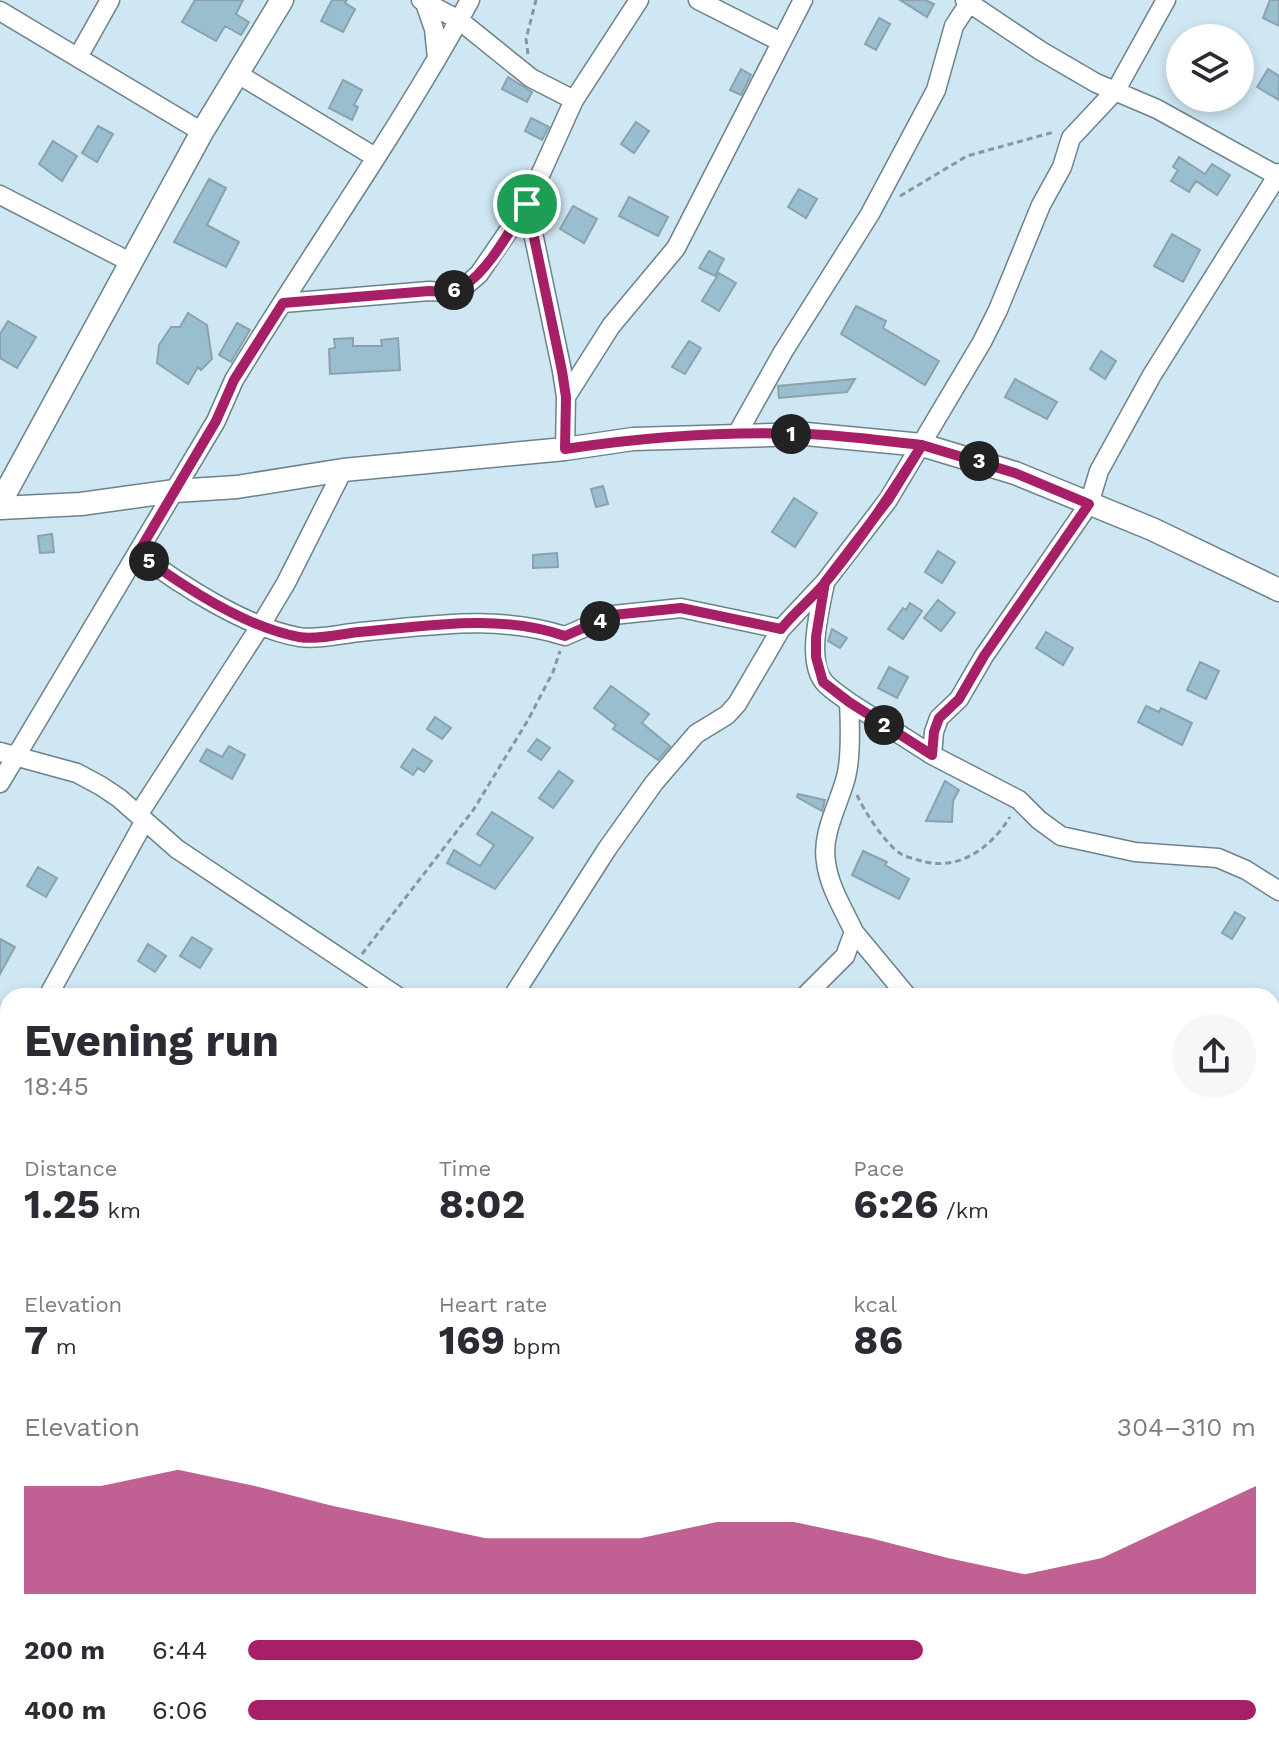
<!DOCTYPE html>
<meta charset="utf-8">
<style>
:root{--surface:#fff;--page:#f7f7f7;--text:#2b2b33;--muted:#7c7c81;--accent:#a71f66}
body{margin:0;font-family:"Work Sans",sans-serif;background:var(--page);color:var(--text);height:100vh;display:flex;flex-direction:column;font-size:30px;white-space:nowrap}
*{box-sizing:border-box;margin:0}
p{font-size:26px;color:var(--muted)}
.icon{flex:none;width:44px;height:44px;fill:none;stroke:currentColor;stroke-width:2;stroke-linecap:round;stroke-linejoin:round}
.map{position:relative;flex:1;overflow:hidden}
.sheet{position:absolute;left:0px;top:988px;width:1280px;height:770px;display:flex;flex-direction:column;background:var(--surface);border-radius:24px 24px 0 0;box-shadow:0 4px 12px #0003}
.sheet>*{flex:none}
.tools{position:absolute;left:1166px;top:24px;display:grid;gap:16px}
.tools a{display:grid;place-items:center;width:88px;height:88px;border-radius:50%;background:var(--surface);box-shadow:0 4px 12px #0003;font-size:40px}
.pin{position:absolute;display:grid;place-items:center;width:68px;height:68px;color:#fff;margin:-34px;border:4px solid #fff;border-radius:50%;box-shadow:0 2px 8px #0007}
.km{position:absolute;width:40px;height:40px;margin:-20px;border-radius:50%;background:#222;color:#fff;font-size:22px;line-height:40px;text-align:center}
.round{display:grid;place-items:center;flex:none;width:84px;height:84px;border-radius:42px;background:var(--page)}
.headline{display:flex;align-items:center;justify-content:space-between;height:136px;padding:0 24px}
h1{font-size:44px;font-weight:700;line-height:60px}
.figures{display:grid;grid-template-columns:repeat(3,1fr);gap:12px;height:136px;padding:8px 24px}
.figures div{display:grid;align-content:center}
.figures b{font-size:40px;font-weight:700}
.figures small{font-size:22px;font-weight:400}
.figures p{font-size:22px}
.chart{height:224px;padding:16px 24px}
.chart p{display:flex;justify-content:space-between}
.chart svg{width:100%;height:144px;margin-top:8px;fill:var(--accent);opacity:.7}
ul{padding:0 24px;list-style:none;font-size:26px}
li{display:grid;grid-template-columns:128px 96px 1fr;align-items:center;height:60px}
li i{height:20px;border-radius:10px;background:var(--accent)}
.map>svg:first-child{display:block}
</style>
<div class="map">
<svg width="1279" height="1757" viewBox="0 0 1279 1757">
<rect width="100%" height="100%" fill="#cfe7f3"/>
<!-- building -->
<path fill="#98bed0" stroke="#8ba2ad" stroke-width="2" d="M195 0H243L236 14 249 22 241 35 225 26 216 41 182 22Z
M332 0H347L345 3 355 9 343 32 321 21Z
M900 0H925L934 4 927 17Z
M1270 0H1279V26L1263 18Z
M879 18 890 24 876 50 865 44Z
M741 69 751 75 741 95 730 90Z
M1268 69 1279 76V100L1257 87Z
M508 77 532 92 527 102 502 89Z
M343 80 362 90 354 105 358 107 352 120 329 108Z
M531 118 549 127 542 140 525 131Z
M636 122 649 131 634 153 621 144Z
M98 126 113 134 97 162 82 153Z
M53 141 77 156 62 181 39 164Z
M1179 157 1205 174 1212 164 1230 175 1217 195 1196 181 1189 192 1171 181 1178 170 1173 167Z
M209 179 226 188 207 225 239 242 226 267 174 242Z
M799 189 817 199 806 218 788 207Z
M629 197 668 217 658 236 619 216Z
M573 206 597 219 584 243 560 229Z
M1172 234 1200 250 1183 282 1154 266Z
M709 251 724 259 715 276 699 268Z
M719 273 736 283 719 311 702 301Z
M856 306 886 321 883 328 939 361 925 385 841 334Z
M188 313 207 325 212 359 201 370 198 367 188 384 157 363 159 345 171 327H180Z
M8 321 36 337 17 368 0 358V334Z
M237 323 250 330 231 362 219 355Z
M353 338V346H382L381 340 398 338 400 370 330 374 329 349 335 348 334 339Z
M689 341 701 348 685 374 672 367Z
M1101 351 1116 361 1105 379 1090 369Z
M855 379 847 392 779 398 778 386Z
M1015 379 1057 402 1047 419 1005 397Z
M603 486 608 504 596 507 591 489Z
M794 498 817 513 795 547 772 532Z
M52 534 54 552 40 553 38 536Z
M938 551 955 562 942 583 925 572Z
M557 553 558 567 533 568V555Z
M938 600 955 613 941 631 924 618Z
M910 603 922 611 903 639 888 629 903 608 906 610Z
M832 629 847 638 840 648 828 641Z
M1046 632 1073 648 1063 665 1036 648Z
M1200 662 1219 671 1206 699 1187 690Z
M889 667 908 677 897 698 878 688Z
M611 686 649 714 642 723 670 746 658 760 613 729 616 725 594 708Z
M1146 706 1159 712 1161 708 1192 723 1182 745 1138 722Z
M435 717 451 728 442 739 427 729Z
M537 739 550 748 541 760 528 751Z
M229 746 245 755 232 779 200 761 207 749 222 757Z
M413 749 432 761 424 772 418 768 413 775 401 767Z
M559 771 573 781 553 808 539 798Z
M945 781 959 790 953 801 952 822 926 821Z
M798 794 825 800 822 811 797 797Z
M492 812 533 838 495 889 447 863 454 850 480 866 494 845 477 834Z
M863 851 887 862 885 865 909 879 899 899 852 875Z
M38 867 57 878 46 897 27 886Z
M1235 912 1245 918 1232 939 1222 933Z
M192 937 212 949 200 968 180 956Z
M0 939 15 947 0 974Z
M148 944 166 956 155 972 138 961Z"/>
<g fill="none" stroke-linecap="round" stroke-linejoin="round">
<!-- minor casing -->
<g stroke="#6c828d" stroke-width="21">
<path id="minor" d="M421 0 459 20 531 78 574 100
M698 0 781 42
M965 0 1041 51 1096 83 1157 109 1278 176
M425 3 434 29 437 58
M0 11 202 132
M78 57 110 0
M238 74 375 157
M1279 173 1152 375 1099 471 1089 504 984 656 959 699 939 718 934 732 932 755 1019 800 1039 820 1061 836 1135 852 1218 858 1246 870 1279 891
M0 195 130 262
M527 204 562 371 566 397 565 449
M283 303 429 291 446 292 464 287 479 274 527 204 574 100 639 0
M566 397 611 326 676 248 803 0
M737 434 783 352 870 214 936 90 954 26 971 0
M138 553C179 584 247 628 299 637 317 640 341 634 360 632 430 626 496 614 565 636L613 615 681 608 781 629
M825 583C820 609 806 660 824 682 831 690 841 696 849 702 850 722 851 758 846 777 839 804 821 834 826 862 829 887 844 910 854 932
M849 702 932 755
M0 752 77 773 101 786 119 798 177 849 397 996
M0 783 216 421 234 380C311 253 399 131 470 0
M138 815 261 625 286 583 343 470
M48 996 144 822
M513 996 607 849 654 783 696 734 727 715 737 704 781 629 825 582 888 500 982 342 998 310 1041 205 1062 167 1071 138 1116 90 1166 0
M805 996 845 956 854 932 907 996
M0 1076 8 1063
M1272 1168 1279 1161
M1272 1413 1279 1411
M1272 1519 1279 1524
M0 1538 8 1544
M0 1723 8 1712
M353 1750 360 1757
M484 1750 488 1757
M330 1757 331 1750
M613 1757 621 1750
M914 1757 917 1750"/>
</g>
<!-- tertiary casing -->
<g stroke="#6c828d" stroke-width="25">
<path id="tertiary" d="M0 503 202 132 282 0
M0 508 81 504 175 491 237 487 343 470 565 449 633 439 806 434 922 445 1015 473 1152 529 1279 590"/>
</g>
<!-- path -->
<path stroke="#8597a0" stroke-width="3" stroke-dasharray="6 4" stroke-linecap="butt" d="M528 54 526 39 536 0
M900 196 967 156 1054 132
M857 795C864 811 886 845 901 854 905 857 913 858 918 860 957 873 990 849 1010 817
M362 954 474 809 528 720 553 672 560 651
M1272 1030H1279
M0 1515 8 1508"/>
<!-- minor -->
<use href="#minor" stroke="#fff" stroke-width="18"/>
<!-- tertiary -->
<use href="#tertiary" stroke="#fff" stroke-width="22"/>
</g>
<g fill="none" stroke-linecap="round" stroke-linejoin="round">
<!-- route casing -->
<g stroke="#fff" stroke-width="16">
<path id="route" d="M527 204 562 371 566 397 565 449C644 437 725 431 805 434 844 435 883 441 922 445L888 500 825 582 816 637V657L823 682 849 702 932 755 934 732 939 718 959 699 984 656 1089 504 1015 473 922 445C892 493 861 540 824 584 810 600 794 613 781 629L681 608 613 615 565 636C498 613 428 626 359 632 341 634 317 640 299 637 245 627 181 585 138 553L216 421 234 380 283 303 429 291C442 292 454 293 465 285 489 270 511 228 527 204"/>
</g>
<!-- route -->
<use href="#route" stroke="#a71f66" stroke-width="10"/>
</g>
</svg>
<div class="tools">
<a><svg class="icon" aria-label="layers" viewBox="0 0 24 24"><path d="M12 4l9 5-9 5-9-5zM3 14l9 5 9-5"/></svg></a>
</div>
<div class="pin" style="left:527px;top:204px;background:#1e9e55"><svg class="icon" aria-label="arrive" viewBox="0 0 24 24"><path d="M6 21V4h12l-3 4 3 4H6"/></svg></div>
<b class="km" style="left:791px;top:434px">1</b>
<b class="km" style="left:884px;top:725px">2</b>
<b class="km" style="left:979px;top:461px">3</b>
<b class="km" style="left:600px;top:621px">4</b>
<b class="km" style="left:149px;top:561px">5</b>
<b class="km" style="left:454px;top:290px">6</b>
<section class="sheet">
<div class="headline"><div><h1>Evening run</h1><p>18:45</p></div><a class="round"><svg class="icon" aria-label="share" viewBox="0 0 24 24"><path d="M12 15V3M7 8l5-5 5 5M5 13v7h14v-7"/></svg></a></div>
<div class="figures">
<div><p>Distance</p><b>1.25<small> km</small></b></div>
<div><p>Time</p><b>8:02</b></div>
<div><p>Pace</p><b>6:26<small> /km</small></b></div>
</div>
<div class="figures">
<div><p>Elevation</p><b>7<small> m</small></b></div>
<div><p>Heart rate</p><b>169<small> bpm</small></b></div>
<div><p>kcal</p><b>86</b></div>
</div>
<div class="chart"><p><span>Elevation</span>304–310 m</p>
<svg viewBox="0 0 160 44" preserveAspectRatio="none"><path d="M0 44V11L10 11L20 6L30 11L40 17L50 22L60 27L70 27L80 27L90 22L100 22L110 27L120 33L130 38L140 33L150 22L160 11V44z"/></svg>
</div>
<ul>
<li><b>200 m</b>6:44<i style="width:67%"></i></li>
<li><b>400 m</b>6:06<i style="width:100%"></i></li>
</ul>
</section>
</div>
